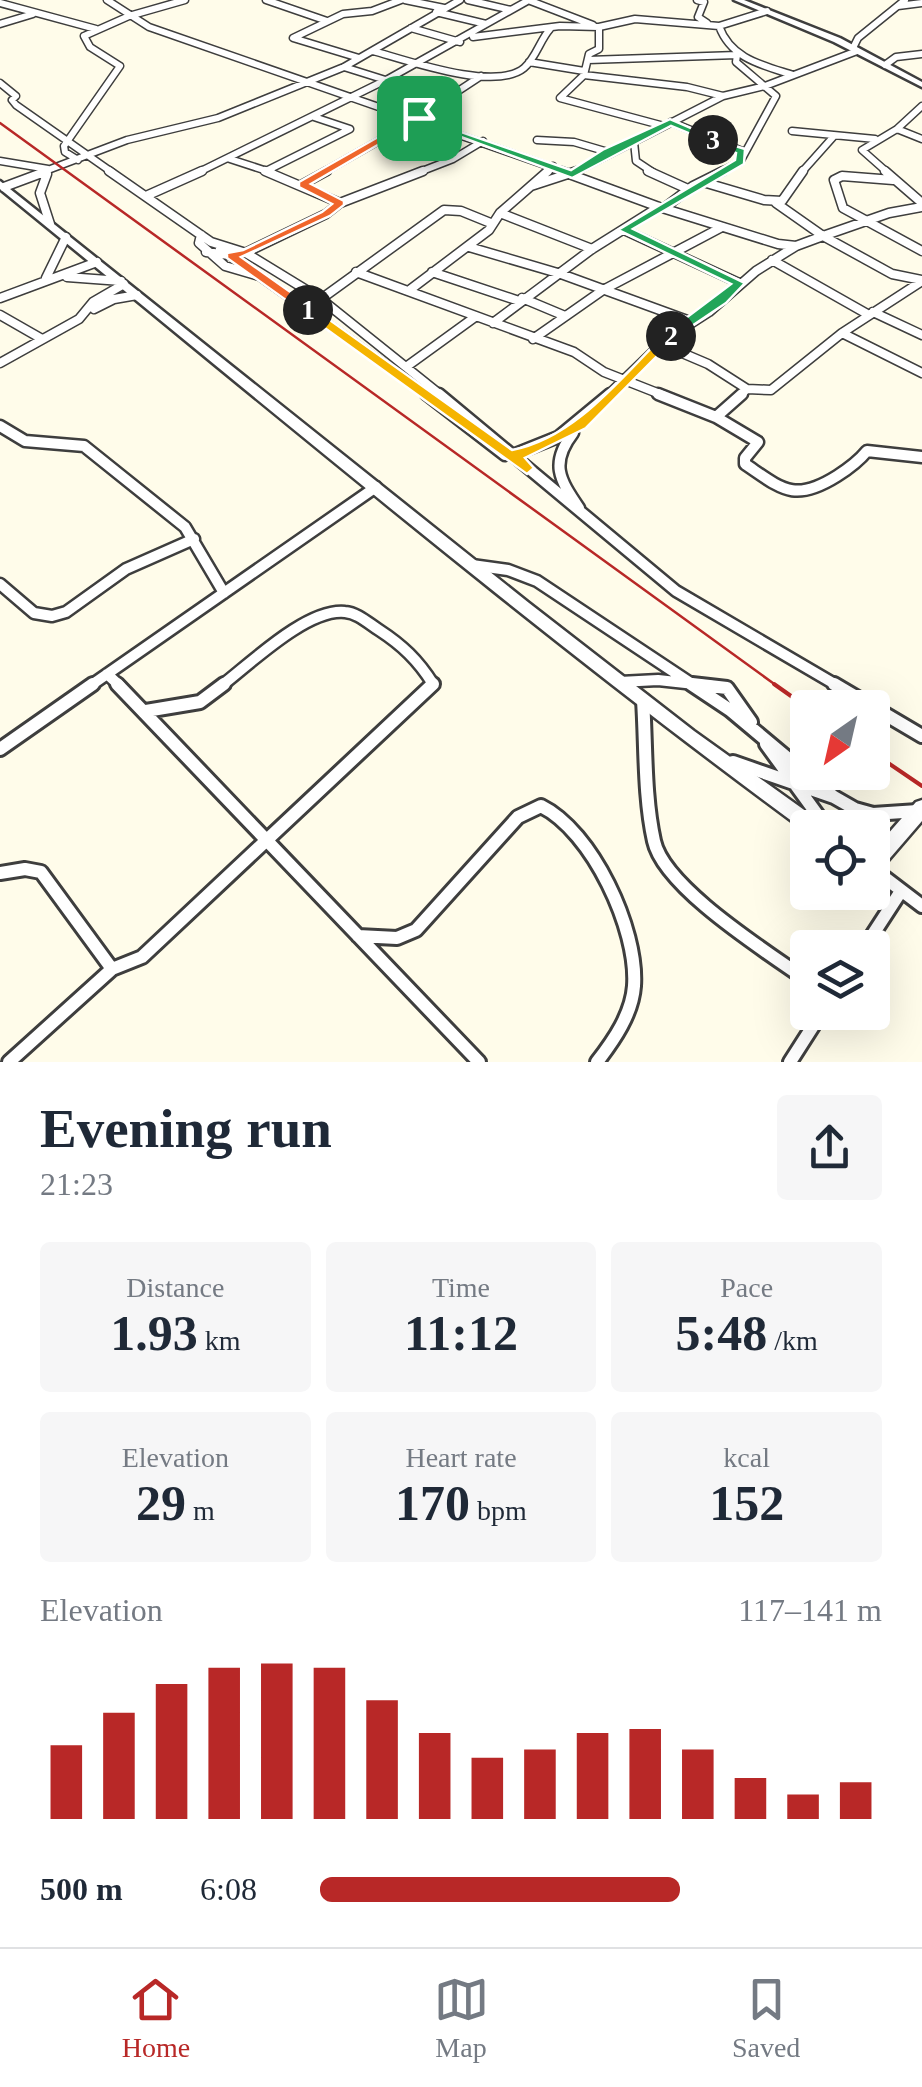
<!DOCTYPE html>
<meta charset="utf-8">
<style>
:root{--surface:#fff;--page:#f6f6f7;--text:#1f2937;--muted:#747a83;--line:#e0e1e3;--accent:#b82827}
body{margin:0;font-family:Georgia,serif;background:var(--page);color:var(--text);height:100vh;display:flex;flex-direction:column;font-size:38px;white-space:nowrap}
*{box-sizing:border-box;margin:0}
p{font-size:32px;color:var(--muted)}
.icon{flex:none;width:55px;height:55px;fill:none;stroke:currentColor;stroke-width:2;stroke-linecap:round;stroke-linejoin:round}
.map{position:relative;height:1062px;overflow:hidden}
.panel{display:flex;flex-direction:column;background:var(--surface);flex:1}
.panel>*{flex:none}
.needle{width:65px;rotate:214deg}
.controls{position:absolute;left:790px;top:690px;display:grid;gap:20px}
.controls a{display:grid;place-items:center;width:100px;height:100px;border-radius:10px;background:var(--surface);box-shadow:0 10px 40px #0002;font-size:50px}
.pin{position:absolute;display:grid;place-items:center;width:85px;height:85px;color:#fff;margin:-42px;border-radius:20px;box-shadow:0 5px 15px #0006}
.km{position:absolute;width:50px;height:50px;margin:-25px;border-radius:50%;background:#222;color:#fff;font-size:28px;line-height:50px;text-align:center}
.round{display:grid;place-items:center;flex:none;width:105px;height:105px;border-radius:10px;background:var(--page)}
.headline{display:flex;align-items:center;justify-content:space-between;height:170px;padding:0 40px}
h1{font-size:55px;font-weight:700;line-height:75px}
.metrics{display:grid;grid-template-columns:repeat(3,1fr);gap:15px;height:170px;padding:10px 40px}
.metrics div{display:grid;align-content:center;border-radius:10px;background:var(--page);text-align:center}
.metrics b{font-size:50px;font-weight:700}
.metrics small{font-size:28px;font-weight:400}
.metrics p{font-size:28px}
.chart{height:280px;padding:20px 40px}
.chart p{display:flex;justify-content:space-between}
.chart svg{width:100%;height:180px;margin-top:10px;stroke:var(--accent);stroke-width:6}
ul{padding:0 40px;list-style:none;font-size:32px}
li{display:grid;grid-template-columns:160px 120px 1fr;align-items:center;height:75px}
li i{height:25px;border-radius:12px;background:var(--accent)}
.tab-bar{display:flex;justify-content:space-around;align-items:center;height:140px;border-top:2px solid var(--line);background:var(--surface);font-size:28px;color:var(--muted)}
.tab-bar a{display:grid;justify-items:center;gap:5px}
.tab-bar .current{color:var(--accent)}
.map>svg:first-child{display:block}
</style>
<div class="map">
<svg width="922" height="1062" viewBox="0 0 922 1062">
<rect width="100%" height="100%" fill="#fffcea"/>
<g fill="none" stroke-linecap="round" stroke-linejoin="round">
<!-- minor-far3 casing -->
<g stroke="#3e3e3e" stroke-width="9">
<path id="minor-far3" d="M107 0 149 27 568 173
M266 0 327 21
M405 0 444 8
M468 0 511 10
M528 0 593 25
M697 0 704 2 698 17 707 23
M0 3 96 29
M898 6 922 3
M767 11 719 26C731 59 762 65 793 75
M436 12 486 24
M0 24 33 14
M599 27V49L589 54 584 75 560 98 664 126
M411 28 460 42
M473 37 560 26 599 27 635 19 719 26
M853 48 858 38 905 0
M373 51C406 60 495 92 524 68 536 58 540 40 550 29
M359 58 293 38 343 14 372 11 401 0
M588 60 737 55 736 62 776 96 740 162 718 173
M529 62 584 71
M885 65 896 57 922 54
M344 67 446 99 481 76
M0 83 16 96 12 100 16 105 113 173
M723 96 765 86 857 51
M386 109 416 91
M671 122 742 151
M897 129 922 139
M792 131 875 139
M537 140 574 142 608 152
M634 142 636 161 654 173
M230 159 273 173
M78 160 65 152 64 146 120 66 90 47 84 36 129 16 185 0
M0 161 48 169
M266 171 350 129 314 117
M40 173 127 140 218 118 344 67 460 0
M197 173 388 79 529 0
M322 173 419 118
M417 173 453 159 483 141
M545 173 553 166
M573 173 723 96 687 87 584 75
M801 173 834 136
M888 173 862 150 897 129 922 106"/>
</g>
<!-- minor-far2 casing -->
<g stroke="#3e3e3e" stroke-width="11">
<path id="minor-far2" d="M109 171 211 242 246 253 321 299 442 396
M265 171 340 203
M561 171 659 207 778 244 796 246 823 236 892 274 922 280
M648 171 690 190
M885 171 922 203
M47 174 40 193 50 224
M893 180 842 176 834 180 843 208 922 251
M703 182 764 200 782 201 803 171
M303 184 327 171
M531 186 577 171
M4 187 47 171
M146 196 202 171
M776 203 823 236 889 213 922 207
M664 208 693 186 723 171
M500 213 592 249
M624 230 739 283
M201 235 199 243 225 266 259 276
M469 247 561 274 690 321
M220 248 429 396
M206 252 229 255
M245 253 326 214 340 203 423 171
M772 260 869 315
M356 272 574 352 604 372 665 396
M432 272 519 301
M67 277 121 281
M46 278 66 237
M922 281 842 333 922 373
M411 289 489 230 500 213 548 171
M0 298 97 262
M522 298 565 316
M321 299 444 210 461 211 493 224
M94 309 114 299 137 295
M873 312 922 335
M0 315 42 339
M493 323 592 249 659 207
M533 339 603 290 722 227
M661 344 708 364 747 389
M0 363 79 319 93 302 124 284
M406 367 475 317
M607 396 664 341 709 312 756 271 796 246
M739 396 747 389 771 390 842 333"/>
</g>
<!-- minor-far1 casing -->
<g stroke="#3e3e3e" stroke-width="15">
<path id="minor-far1" d="M426 394 505 455
M439 394 676 591 838 686
M658 394 716 417 758 442 745 458V464C782 489 794 503 837 476 848 469 858 462 867 451L922 457
M716 417 742 394
M0 426 25 441 84 446 185 527 224 593
M573 433C550 463 559 479 579 508
M513 455 558 437 610 394
M472 565 508 570 537 581 695 686
M0 584 34 613 52 616 66 612 126 569 194 539
M107 674 120 686
M620 682 658 680 713 686
M90 686 376 487
M221 686C250 664 307 608 345 612 358 613 368 623 379 630 402 645 418 660 433 684L430 686"/>
</g>
<!-- minor casing -->
<g stroke="#3e3e3e" stroke-width="18">
<path id="minor" d="M117 684 479 1062
M691 684 730 710 834 797 855 809 873 814 918 811
M692 684 727 688 751 722
M834 684 922 736
M643 700C646 745 644 796 654 841 664 888 769 953 808 981
M146 711 200 702 224 684
M766 744 827 828
M0 749 93 684
M733 762 834 797
M872 868 922 906
M0 873 25 869 41 872 112 969
M358 936 397 938 416 930 518 817 541 806C592 831 638 929 634 986 632 1014 614 1040 597 1062
M864 948 901 891
M9 1062 112 969 142 957 433 684
M790 1062 822 1012"/>
</g>
<!-- tertiary casing -->
<g stroke="#3e3e3e" stroke-width="5">
<path id="tertiary" d="M734 0H744L840 38 922 82V87L834 42Z
M0 181 529 603 694 731 821 822 823 828H808V833C530 629 267 406 0 189Z
M922 800V821L878 872 872 874V852L916 802Z"/>
</g>
<!-- minor-far3 -->
<use href="#minor-far3" stroke="#fff" stroke-width="6"/>
<!-- minor-far2 -->
<use href="#minor-far2" stroke="#fff" stroke-width="8"/>
<!-- minor-far1 -->
<use href="#minor-far1" stroke="#fff" stroke-width="10"/>
<!-- minor -->
<use href="#minor" stroke="#fff" stroke-width="12"/>
<!-- tertiary -->
<use href="#tertiary" fill="#fff" fill-rule="evenodd"/>
<!-- rail-far1 -->
<path stroke="#b82827" stroke-width="2.5" d="M0 123 777 686"/>
<!-- rail -->
<path stroke="#b82827" stroke-width="4" d="M774 684 808 708
M872 752 922 786"/>
</g>
<!-- split-1 -->
<path fill="#f0652b" stroke="#fff" stroke-width="2.5" d="M415 116 424 118 311 184 344 201V205L330 216 241 257 313 308V313H304L227 258V253L243 250 322 212 332 204 299 187V182Z"/>
<!-- split-2 -->
<path fill="#f5b400" stroke="#fff" stroke-width="2.5" d="M304 308H313L512 450C576 438 622 376 666 333L677 336 586 428 525 458 534 468 527 474 304 313Z"/>
<!-- split-3 -->
<path fill="#22a559" stroke="#fff" stroke-width="2.5" d="M710 138 745 149 744 164 633 229 745 283 726 303 671 340 666 339V333L731 284 618 230 735 160 736 153 710 142Z"/>
<!-- split-4 -->
<path fill="#22a559" stroke="#fff" stroke-width="2.5" d="M415 116 571 170 604 149 670 119 719 140 710 142 671 126 572 178 415 120Z"/>
</svg>
<div class="controls">
<a><svg class="needle" viewBox="-14 -14 28 28"><path d="M0-13l5 13h-10z" fill="#e53935"/><path d="M0 13l5-13h-10z" fill="#747a83"/></svg></a>
<a><svg class="icon" aria-label="locate" viewBox="0 0 24 24"><circle cx="12" cy="12" r="6"/><path d="M12 2v4M12 18v4M2 12h4M18 12h4"/></svg></a>
<a><svg class="icon" aria-label="layers" viewBox="0 0 24 24"><path d="M12 4l9 5-9 5-9-5zM3 14l9 5 9-5"/></svg></a>
</div>
<div class="pin" style="left:419px;top:118px;background:#1e9e55"><svg class="icon" aria-label="arrive" viewBox="0 0 24 24"><path d="M6 21V4h12l-3 4 3 4H6"/></svg></div>
<b class="km" style="left:308px;top:310px">1</b>
<b class="km" style="left:671px;top:336px">2</b>
<b class="km" style="left:713px;top:140px">3</b>
</div>
<section class="panel">
<div class="headline"><div><h1>Evening run</h1><p>21:23</p></div><a class="round"><svg class="icon" aria-label="share" viewBox="0 0 24 24"><path d="M12 15V3M7 8l5-5 5 5M5 13v7h14v-7"/></svg></a></div>
<div class="metrics">
<div><p>Distance</p><b>1.93<small> km</small></b></div>
<div><p>Time</p><b>11:12</b></div>
<div><p>Pace</p><b>5:48<small> /km</small></b></div>
</div>
<div class="metrics">
<div><p>Elevation</p><b>29<small> m</small></b></div>
<div><p>Heart rate</p><b>170<small> bpm</small></b></div>
<div><p>kcal</p><b>152</b></div>
</div>
<div class="chart"><p><span>Elevation</span>117–141 m</p>
<svg viewBox="0 0 160 44" preserveAspectRatio="none"><path d="M5 44V26M15 44V18M25 44V11M35 44V7M45 44V6M55 44V7M65 44V15M75 44V23M85 44V29M95 44V27M105 44V23M115 44V22M125 44V27M135 44V34M145 44V38M155 44V35"/></svg>
</div>
<ul>
<li><b>500 m</b>6:08<i style="width:64%"></i></li>
</ul>
</section>
<nav class="tab-bar">
<a class="current"><svg class="icon" aria-label="home" viewBox="0 0 24 24"><path d="M3 11l9-7 9 7M6 9v11h12V9"/></svg>Home</a>
<a><svg class="icon" aria-label="map" viewBox="0 0 24 24"><path d="M3 6l6-2 6 2 6-2v14l-6 2-6-2-6 2zM9 4v14M15 6v14"/></svg>Map</a>
<a><svg class="icon" aria-label="saved" viewBox="0 0 24 24"><path d="M7 4h10v16l-5-4-5 4z"/></svg>Saved</a>
</nav>
